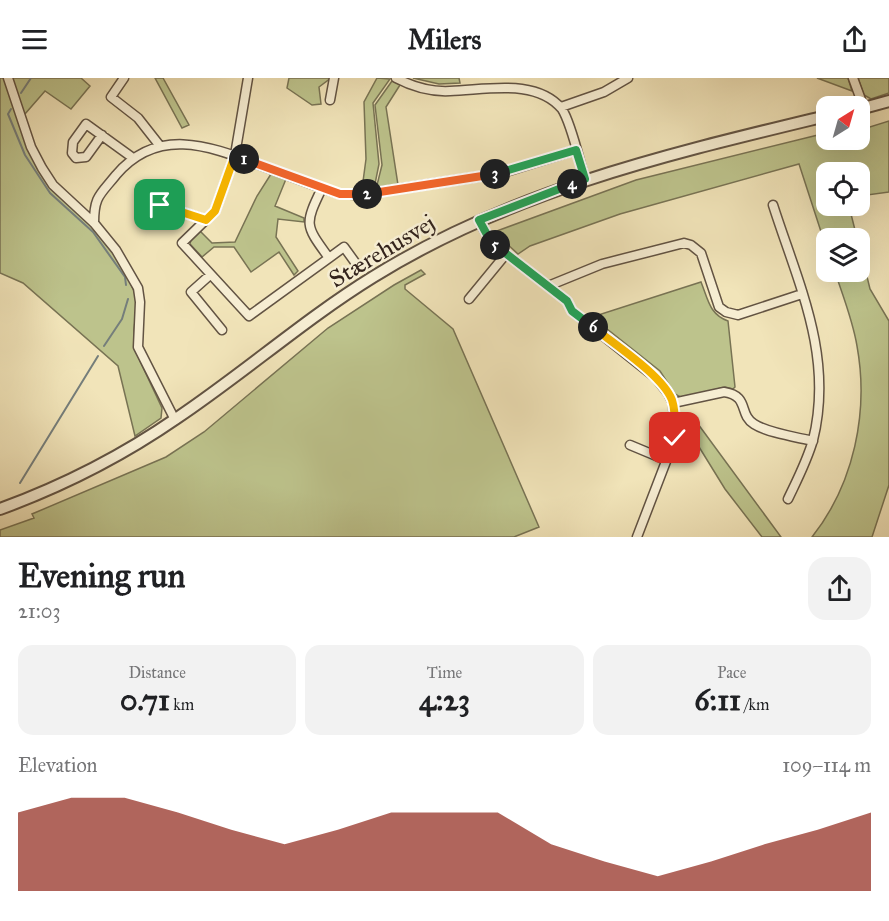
<!DOCTYPE html>
<meta charset="utf-8">
<style>
:root{--surface:#fff;--page:#f2f2f2;--text:#202124;--muted:#757577;--accent:#8f2418}
body{margin:0;font-family:"IM FELL Great Primer",serif;background:var(--page);color:var(--text);height:100vh;display:flex;flex-direction:column;font-size:22px;white-space:nowrap}
*{box-sizing:border-box;margin:0}
p{font-size:20px;color:var(--muted)}
.icon{flex:none;width:33px;height:33px;fill:none;stroke:currentColor;stroke-width:2;stroke-linecap:round;stroke-linejoin:round}
.map{position:relative;height:459px;overflow:hidden}
.panel{display:flex;flex-direction:column;background:var(--surface);flex:1}
.panel>*{flex:none}
.needle{width:39px;rotate:37deg}
.controls{position:absolute;left:816px;top:18px;display:grid;gap:12px}
.controls a{display:grid;place-items:center;width:54px;height:54px;border-radius:12px;background:var(--surface);box-shadow:0 6px 24px #0002;font-size:30px}
.pin{position:absolute;display:grid;place-items:center;width:51px;height:51px;color:#fff;margin:-26px;border-radius:12px;box-shadow:0 3px 9px #0006}
.km{position:absolute;width:30px;height:30px;margin:-15px;border-radius:50%;background:#222;color:#fff;font-size:16px;line-height:30px;text-align:center}
.round{display:grid;place-items:center;flex:none;width:63px;height:63px;border-radius:18px;background:var(--page)}
.head{display:flex;align-items:center;justify-content:space-between;height:102px;padding:0 18px}
h1{font-size:33px;font-weight:700;line-height:45px}
.metrics{display:grid;grid-template-columns:repeat(3,1fr);gap:9px;height:102px;padding:6px 18px}
.metrics div{display:grid;align-content:center;border-radius:15px;background:var(--page);text-align:center}
.metrics b{font-size:30px;font-weight:700}
.metrics small{font-size:16px;font-weight:400}
.metrics p{font-size:16px}
.chart{height:168px;padding:12px 18px}
.chart p{display:flex;justify-content:space-between}
.chart svg{width:100%;height:108px;margin-top:6px;fill:var(--accent);opacity:.7}
header{display:flex;justify-content:space-between;align-items:center;height:78px;padding:0 18px;background:var(--surface);font-size:27px;font-weight:700}
.map>svg:first-child{display:block}
</style>
<header><svg class="icon" aria-label="menu" viewBox="0 0 24 24"><path d="M4 6h16M4 12h16M4 18h16"/></svg>Milers<svg class="icon" aria-label="share" viewBox="0 0 24 24"><path d="M12 15V3M7 8l5-5 5 5M5 13v7h14v-7"/></svg></header>
<div class="map">
<svg width="889" height="459" viewBox="0 0 889 459">
<rect width="100%" height="100%" fill="#f1e4b9"/>
<filter id="stains"><feTurbulence type="fractalNoise" baseFrequency=".00333" numOctaves="4"/><feColorMatrix values="0 0 0 0 .2 0 0 0 0 .09 0 0 0 0 .02 0 0 0 .5 -.17"/></filter>
<radialGradient id="worn" r=".72"><stop offset=".6" stop-color="#630" stop-opacity="0"/><stop offset="1" stop-color="#630" stop-opacity=".3"/></radialGradient>
<!-- green -->
<path fill="#bdc38c" stroke="#787354" stroke-width="1.5" d="M0 0H81L90 8 71 31 45 13 18 44 37 90 52 112 94 150 120 182 134 213 137 225 134 252 135 266 140 283 162 330 161 340 135 358 118 288 23 205 0 195Z
M155 0H163L189 47 182 50Z
M289 0H331L319 9 321 26 312 27 287 10Z
M377 0 390 1 373 25 379 86 374 111H362L366 81 364 24Z
M413 0H459L460 5 439 6Z
M817 0H848L852 13Z
M858 0H889V15L871 21 864 17Z
M392 3 400 7 386 29 398 107 376 111 382 87 375 27Z
M889 43V114L860 118V94H826V128H849L857 160H826V169L799 86 620 136 530 168 518 176 494 154 636 102 826 55V62H860V52Z
M271 96 286 101 275 128 304 140V144L278 141 276 159 298 193 294 197 279 174 251 194 234 169H214L202 179 190 166 191 161 200 153 212 165 235 164 257 118Z
M860 170 870 211 889 243V407L872 459H812C854 406 869 334 857 268 853 243 843 218 835 194H860Z
M421 192 425 196 405 207V211L453 251 539 449 514 459H0V452L34 440 32 436 166 379 204 354 328 250 394 207Z
M701 204C708 221 709 236 728 243L735 309 733 311 725 309 682 320 675 316 660 293 592 239Z
M683 343 698 346 781 459H762L725 411Z"/>
<g fill="none" stroke-linecap="round" stroke-linejoin="round">
<!-- stream -->
<path stroke="#757e7b" stroke-width="2" d="M21 15 31 0
M11 31 8 36 25 77 50 115 93 154 125 199 126 207
M104 268 122 241 128 221
M20 405 98 278"/>
<!-- minor casing -->
<g stroke="#625343" stroke-width="11">
<path id="minor" d="M8 0 31 69 42 90 53 107 94 145 116 172 138 210 140 224 138 269 175 342
M124 0 111 19 138 40 160 68
M248 0 235 77 215 133 182 165 249 238 329 180C305 147 304 147 322 110
M396 0C413 9 431 14 450 13 487 12 536 0 562 31 572 47 579 82 585 101
M853 0 864 30
M330 22 334 0
M561 29 604 14 628 0
M102 57 86 79 76 80 72 75 73 64 86 46 133 80
M150 116 160 127 206 142
M773 127C798 205 834 278 813 362 807 383 797 402 788 421
M479 143 491 164 567 223 572 233 656 300 668 315 673 325 675 360 637 459
M94 145C94 118 100 117 116 97 157 49 207 67 257 86 279 94 300 102 322 110L340 116 359 117 502 95 576 72
M329 180 344 169 357 187
M210 197 191 214 222 252
M548 208 602 186 684 165 691 167 701 175 719 229 726 234 738 237 802 216
M469 221 506 176
M673 325 724 314C750 318 738 336 754 346 768 355 796 359 813 363
M630 367 666 382"/>
</g>
<!-- tertiary casing -->
<g stroke="#625343" stroke-width="14">
<path id="tertiary" d="M860 31 889 23
M0 431C63 408 122 378 177 340 244 295 305 241 373 199 513 112 669 76 826 38"/>
</g>
<!-- minor -->
<use href="#minor" stroke="#f6edd2" stroke-width="8"/>
<!-- tertiary -->
<use href="#tertiary" stroke="#f6edd2" stroke-width="10"/>
</g>
<g fill="none" stroke-linecap="round" stroke-linejoin="round">
<!-- split-1 casing -->
<g stroke="#fff" stroke-width="12">
<path id="split-1" d="M160 127 206 142 215 133 235 77 244 81"/>
</g>
<!-- split-2 casing -->
<g stroke="#fff" stroke-width="12">
<path id="split-2" d="M244 81 340 116H367"/>
</g>
<!-- split-3 casing -->
<g stroke="#fff" stroke-width="12">
<path id="split-3" d="M367 116 495 96"/>
</g>
<!-- split-4 casing -->
<g stroke="#fff" stroke-width="12">
<path id="split-4" d="M495 96 576 72 585 101 572 106"/>
</g>
<!-- split-5 casing -->
<g stroke="#fff" stroke-width="12">
<path id="split-5" d="M495 167 491 164 479 142 572 106"/>
</g>
<!-- split-6 casing -->
<g stroke="#fff" stroke-width="12">
<path id="split-6" d="M495 167 567 223 572 233 593 249"/>
</g>
<!-- split-7 casing -->
<g stroke="#fff" stroke-width="12">
<path id="split-7" d="M593 249C615 267 662 297 672 322 676 334 675 348 675 360"/>
</g>
<!-- split-1 -->
<use href="#split-1" stroke="#f5b400" stroke-width="8"/>
<!-- split-2 -->
<use href="#split-2" stroke="#f0652b" stroke-width="8"/>
<!-- split-3 -->
<use href="#split-3" stroke="#f0652b" stroke-width="8"/>
<!-- split-4 -->
<use href="#split-4" stroke="#22a559" stroke-width="8"/>
<!-- split-5 -->
<use href="#split-5" stroke="#22a559" stroke-width="8"/>
<!-- split-6 -->
<use href="#split-6" stroke="#22a559" stroke-width="8"/>
<!-- split-7 -->
<use href="#split-7" stroke="#f5b400" stroke-width="8"/>
</g>
<g text-anchor="middle" dominant-baseline="central" stroke-width="5" stroke-linejoin="round" paint-order="stroke">
<!-- street labels -->
<g font-size="24" fill="#33231c" stroke="#f6edd2">
<text transform="translate(382 173) rotate(-31)">Stærehusvej</text>
</g>
</g>
<rect width="100%" height="100%" filter="url(#stains)"/>
<rect width="100%" height="100%" fill="url(#worn)"/>
</svg>
<div class="controls">
<a><svg class="needle" viewBox="-14 -14 28 28"><path d="M0-13l5 13h-10z" fill="#e53935"/><path d="M0 13l5-13h-10z" fill="#757577"/></svg></a>
<a><svg class="icon" aria-label="locate" viewBox="0 0 24 24"><circle cx="12" cy="12" r="6"/><path d="M12 2v4M12 18v4M2 12h4M18 12h4"/></svg></a>
<a><svg class="icon" aria-label="layers" viewBox="0 0 24 24"><path d="M12 4l9 5-9 5-9-5zM3 14l9 5 9-5"/></svg></a>
</div>
<div class="pin" style="left:160px;top:127px;background:#1e9e55"><svg class="icon" aria-label="arrive" viewBox="0 0 24 24"><path d="M6 21V4h12l-3 4 3 4H6"/></svg></div>
<div class="pin" style="left:675px;top:360px;background:#d93025"><svg class="icon" aria-label="check" viewBox="0 0 24 24"><path d="M5 12l5 5 9-10"/></svg></div>
<b class="km" style="left:244px;top:81px">1</b>
<b class="km" style="left:367px;top:116px">2</b>
<b class="km" style="left:495px;top:96px">3</b>
<b class="km" style="left:572px;top:106px">4</b>
<b class="km" style="left:495px;top:167px">5</b>
<b class="km" style="left:593px;top:249px">6</b>
</div>
<section class="panel">
<div class="head"><div><h1>Evening run</h1><p>21:03</p></div><a class="round"><svg class="icon" aria-label="share" viewBox="0 0 24 24"><path d="M12 15V3M7 8l5-5 5 5M5 13v7h14v-7"/></svg></a></div>
<div class="metrics">
<div><p>Distance</p><b>0.71<small> km</small></b></div>
<div><p>Time</p><b>4:23</b></div>
<div><p>Pace</p><b>6:11<small> /km</small></b></div>
</div>
<div class="chart"><p><span>Elevation</span>109–114 m</p>
<svg viewBox="0 0 160 44" preserveAspectRatio="none"><path d="M0 44V12L10 6L20 6L30 12L40 19L50 25L60 19L70 12L80 12L90 12L100 25L110 32L120 38L130 32L140 25L150 19L160 12V44z"/></svg>
</div>
</section>
